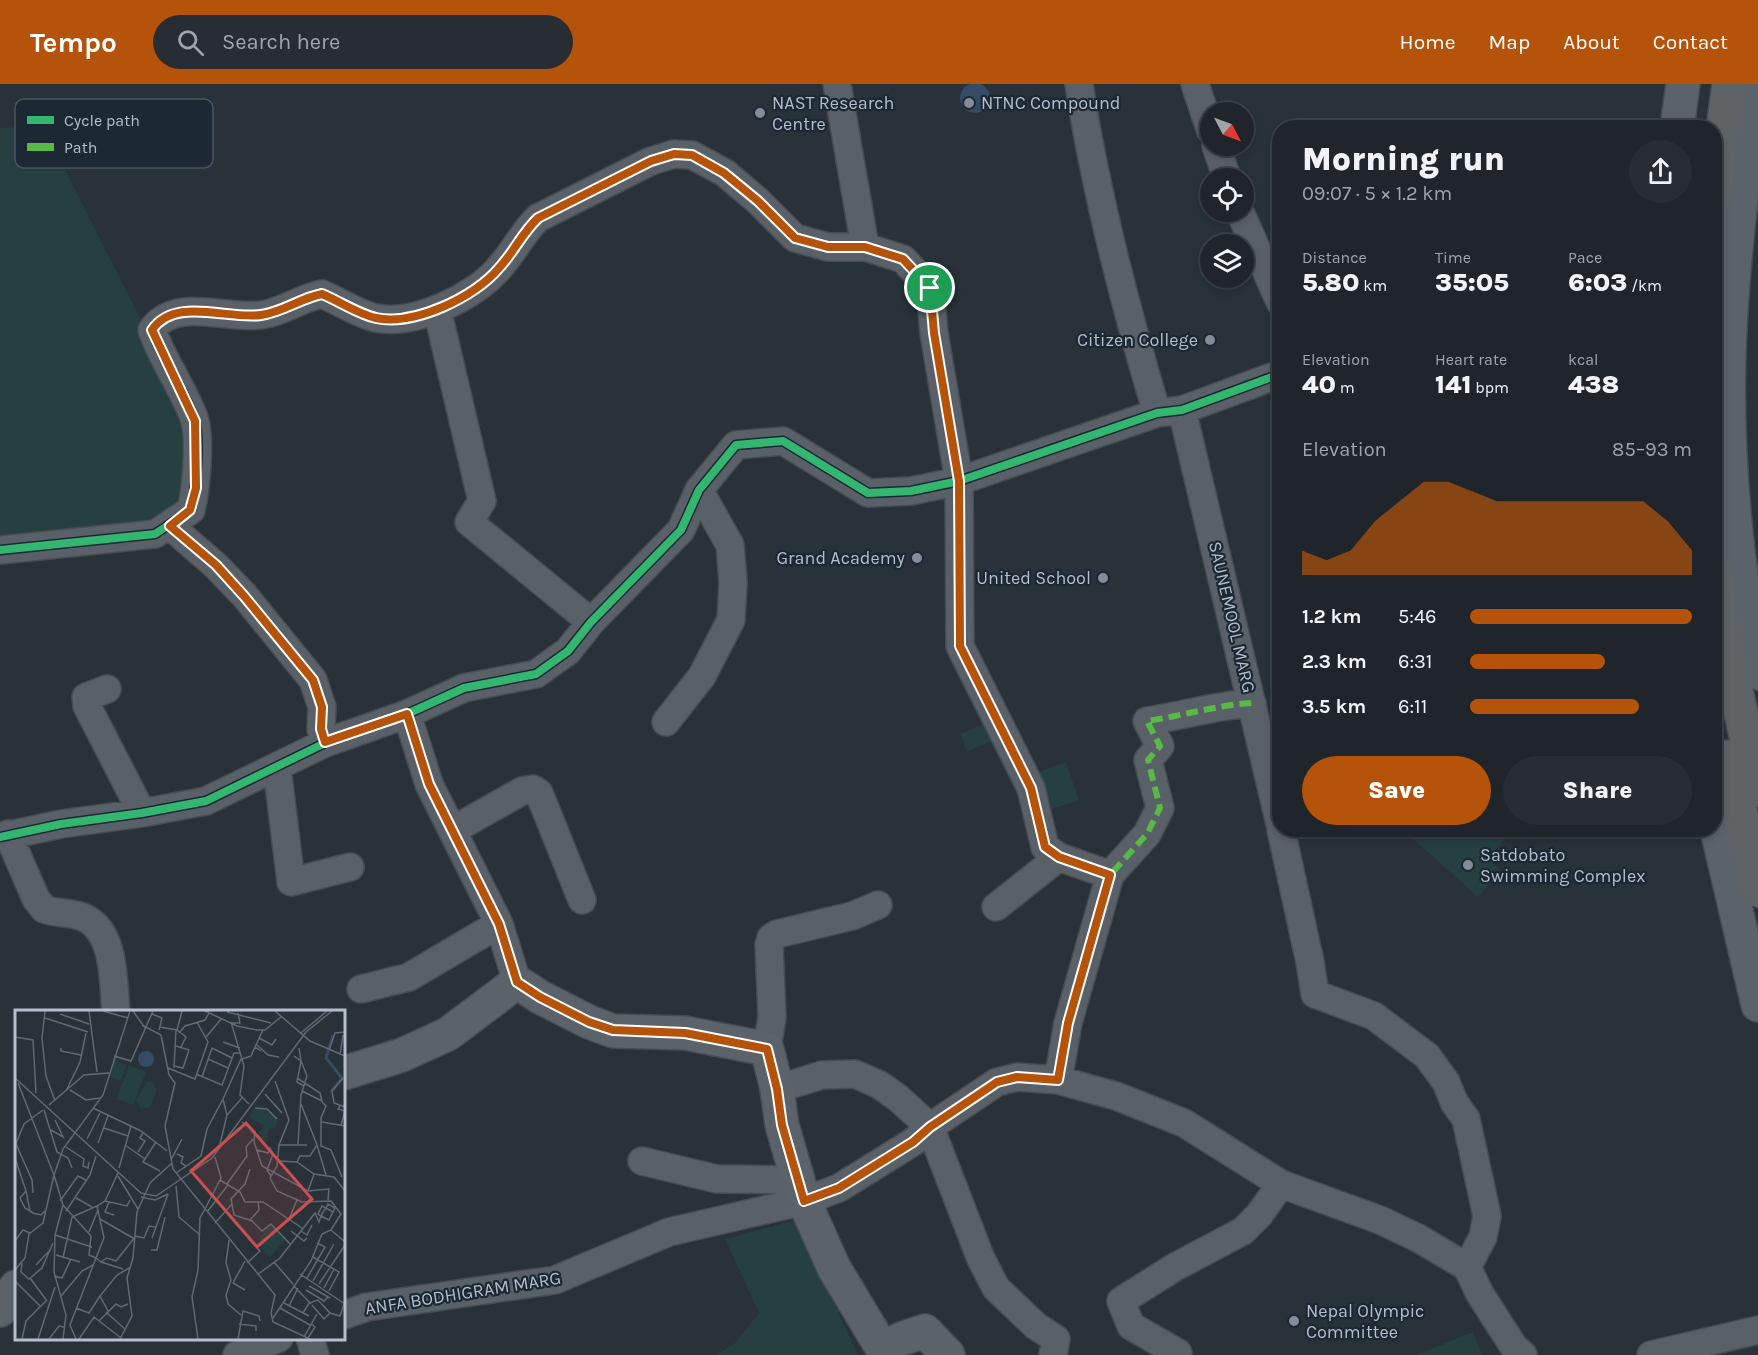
<!DOCTYPE html>
<meta charset="utf-8">
<style>
:root{--surface:#1f252b;--page:#272d33;--text:#f1f3f6;--muted:#a1a5a9;--line:#3c4247;--accent:#b45309}
body{margin:0;font-family:Karla,sans-serif;background:var(--page);color:var(--text);height:100vh;display:flex;flex-direction:column;font-size:22px;white-space:nowrap}
*{box-sizing:border-box;margin:0}
p{font-size:20px;color:var(--muted)}
.icon{flex:none;width:33px;height:33px;fill:none;stroke:currentColor;stroke-width:2;stroke-linecap:round;stroke-linejoin:round}
.map{position:relative;flex:1;overflow:hidden}
.sheet{position:absolute;left:1272px;top:36px;width:450px;height:717px;display:flex;flex-direction:column;background:var(--surface);border-radius:24px;box-shadow:0 3px 9px #0003,0 0 0 2px var(--line)}
.sheet>*{flex:none}
.needle{width:39px;rotate:131deg}
.buttons{position:absolute;left:1200px;top:18px;display:grid;gap:12px}
.buttons a{display:grid;place-items:center;width:54px;height:54px;border-radius:50%;background:var(--surface);box-shadow:0 3px 9px #0003,0 0 0 2px var(--line);font-size:30px}
.pin{position:absolute;display:grid;place-items:center;width:51px;height:51px;color:#fff;margin:-26px;border:3px solid #fff;border-radius:50%;box-shadow:0 2px 6px #0007}
.round{display:grid;place-items:center;flex:none;width:63px;height:63px;border-radius:32px;background:var(--page)}
.head{display:flex;align-items:center;justify-content:space-between;height:102px;padding:0 30px}
h1{font-size:33px;font-weight:800;line-height:45px}
.metrics{display:grid;grid-template-columns:repeat(3,1fr);gap:9px;height:102px;padding:6px 30px}
.metrics div{display:grid;align-content:center}
.metrics b{font-size:26px;font-weight:800}
.metrics small{font-size:16px;font-weight:400}
.metrics p{font-size:16px}
.chart{height:168px;padding:12px 30px}
.chart p{display:flex;justify-content:space-between}
.chart svg{width:100%;height:108px;margin-top:6px;fill:var(--accent);opacity:.7}
.action{display:flex;gap:12px;margin-top:auto;padding:12px 30px}
.action a{flex:1;height:69px;border-radius:36px;background:var(--accent);color:#fff;font-size:24px;font-weight:800;line-height:69px;text-align:center}
.action a+a{background:var(--page);color:var(--text)}
ul{padding:0 30px;list-style:none;font-size:20px}
li{display:grid;grid-template-columns:96px 72px 1fr;align-items:center;height:45px}
li i{height:15px;border-radius:8px;background:var(--accent)}
header{display:flex;align-items:center;gap:36px;box-sizing:border-box;height:84px;padding:0 30px;background:var(--accent);color:#fff}
header strong{font-size:28px}
nav{display:flex;gap:33px;margin-inline-start:auto;font-size:21px}
.search{width:420px;height:54px;background:var(--page);display:flex;align-items:center;gap:15px;box-sizing:border-box;padding:0 21px;border-radius:33px;color:var(--muted);font-size:22px}
.map>svg:first-child{display:block}
</style>
<header>
<strong>Tempo</strong>
<div class="search"><svg class="icon" aria-label="search" viewBox="0 0 24 24"><circle cx="10" cy="10" r="6"/><path d="M15 15l6 6"/></svg>Search here</div>
<nav><a>Home</a><a>Map</a><a>About</a><a>Contact</a></nav>
</header>
<div class="map">
<svg width="1758" height="1271" viewBox="0 0 1758 1271">
<rect width="100%" height="100%" fill="#293139"/>
<!-- green -->
<path fill="#263f40" d="M43 42 145 244 193 332 190 427 159 463 0 480V44Z
M992 636 1000 653 967 668 961 650Z
M1066 678 1079 716 1049 726 1037 689Z
M1403 746H1514L1488 774 1501 787 1478 813Z
M796 1136 858 1271H716L734 1260 759 1229 725 1155Z
M1473 1248 1482 1271H1416Z"/>
<!-- water -->
<path fill="#344d64" d="M960 14a15 15 0 1 1 30 0a15 15 0 1 1-30 0Z"/>
<g fill="none" stroke-linecap="round" stroke-linejoin="round">
<!-- minor casing -->
<g stroke="#464c52" stroke-width="30">
<path id="minor" d="M837 0 865 163
M1079 0C1096 111 1125 222 1157 329
M1195 0 1210 45
M1216 62 1227 94
M1240 128 1280 218
M437 225 482 417 469 438 591 538
M1182 326 1280 740
M170 442 215 481 244 511 313 596 322 623 321 645 325 659
M0 466 155 450 191 426C196 406 201 354 194 334 183 304 163 277 152 246 175 212 228 236 261 231 283 228 301 214 322 210 339 217 358 230 376 234 414 242 475 213 499 184 514 168 522 149 538 134L651 77 674 70 692 71 725 89 758 117 795 154 828 163H865L903 175 930 204 934 249 959 397 960 562 1031 704 1045 763 1059 773 1110 791
M107 605 86 613 87 622 142 729
M407 630 429 700 499 840 517 898
M666 638 702 592 731 536 733 498 730 461 699 406
M277 684 291 798 350 783
M453 746 522 707 533 705 539 709 582 816
M1281 746 1310 878 1315 910 1374 932 1427 972 1446 998 1454 1018 1466 1035 1487 1132 1483 1153 1467 1183
M8 750 36 815 44 825C56 830 73 828 85 834 116 849 113 900 116 928
M0 753 61 740 142 729 206 717 325 659 407 630 464 604 536 590 568 567 591 538 681 446 699 406 736 361 783 357 868 409 911 407 959 397 1157 329 1182 326 1280 290
M996 823 1059 773
M361 905 409 893 499 840
M767 965 772 933 769 861 771 854 777 850 852 832 878 821
M1058 996 1068 939 1110 791 1147 750 1160 724 1148 676 1160 662 1147 637C1182 632 1217 621 1252 619
M777 1005 822 991 855 990 880 1001 898 1014 930 1043 981 1175 996 1204 1036 1242 1056 1255 1053 1271
M642 1077 717 1095 799 1096
M344 1231 367 1223 555 1196 669 1148 804 1117 839 1104 913 1058 930 1043 997 998 1017 993 1058 996 1116 1012 1184 1039 1281 1100 1380 1136 1418 1154 1467 1183 1480 1210 1514 1263 1523 1271
M310 1254 315 1271
M237 1271 279 1254
M1176 1271 1178 1269 1131 1242 1121 1217 1175 1183 1243 1147 1259 1131 1281 1100
M1651 1271 1758 1246"/>
</g>
<!-- major casing -->
<g stroke="#444c53" stroke-width="36">
<path id="major" d="M1756 0C1744 89 1732 178 1729 268 1726 373 1736 486 1758 589
M1677 44 1683 0
M1714 733 1758 921
M344 989 402 971 448 950 517 898 540 913 589 938 613 947 685 949 767 965 777 1005 782 1041 804 1117 834 1184 882 1264 904 1254 925 1247 948 1271
M0 1226 16 1203"/>
</g>
<!-- highway casing -->
<g stroke="#464e55" stroke-width="36">
<path id="highway" d="M1714 114 1729 0
M1714 486 1735 602 1758 706
M1728 673 1758 806"/>
</g>
<!-- minor -->
<use href="#minor" stroke="#5a6067" stroke-width="27"/>
<!-- major -->
<use href="#major" stroke="#5c6269" stroke-width="33"/>
<!-- highway -->
<use href="#highway" stroke="#5f6366" stroke-width="33"/>
<!-- quiet -->
<path stroke="#58b947" stroke-width="6" stroke-dasharray="12 6" stroke-linecap="butt" d="M1058 996 1068 939 1110 791 1147 750 1160 724 1148 676 1160 662 1147 637C1182 632 1217 621 1252 619"/>
<!-- cycleway casing -->
<g stroke="#1c2935" stroke-width="11">
<path id="cycleway" d="M0 466 155 450 191 426C196 406 201 354 194 334 183 304 163 277 152 246 175 212 228 236 261 231 283 228 301 214 322 210 339 217 358 230 376 234 414 242 475 213 499 184 514 168 522 149 538 134L651 77 674 70 692 71 725 89 758 117 795 154 828 163H865L903 175 930 204 934 249 959 397 960 562 1031 704 1045 763 1059 773 1110 791
M0 753 61 740 142 729 206 717 325 659 407 630 464 604 536 590 568 567 591 538 681 446 699 406 736 361 783 357 868 409 911 407 959 397 1157 329 1182 326 1280 290"/>
</g>
<!-- cycleway -->
<use href="#cycleway" stroke="#33b770" stroke-width="8"/>
</g>
<g fill="none" stroke-linecap="round" stroke-linejoin="round">
<!-- route casing -->
<g stroke="#fff" stroke-width="12">
<path id="route" d="M674 70 692 71 724 89 758 117 795 154 828 163H865L903 175 930 204 934 249 959 397 960 562 1031 704 1045 763 1059 773 1110 791 1068 939 1058 996 1017 993 997 998 930 1043 913 1058 839 1104 804 1117 782 1041 777 1005 767 965 685 949 613 946 589 938 540 913 517 898 499 840 429 700 407 630 325 658 321 645 322 623 313 596 244 512 216 481 170 442 190 426 196 404 195 337 152 246C175 212 228 236 261 231 283 228 301 214 322 210 339 217 358 230 376 234 414 242 475 213 499 184 514 168 522 149 538 134L651 77Z"/>
</g>
<!-- route -->
<use href="#route" stroke="#b45309" stroke-width="8"/>
</g>
<!-- markers -->
<g fill="#838d98" stroke="#1c2935" stroke-width="2">
<circle cx="969" cy="19" r="6"/>
<circle cx="760" cy="29" r="6"/>
<circle cx="1210" cy="256" r="6"/>
<circle cx="917" cy="474" r="6"/>
<circle cx="1103" cy="494" r="6"/>
<circle cx="1468" cy="781" r="6"/>
<circle cx="1294" cy="1237" r="6"/>
</g>
<g text-anchor="middle" dominant-baseline="central" stroke-width="4.5" stroke-linejoin="round" paint-order="stroke">
<!-- poi labels -->
<g font-size="18" fill="#b3bfcb" stroke="#1c2935" text-anchor="start">
<text x="772" y="19">NAST Research<tspan x="772" dy="21">Centre</tspan></text>
<text x="981" y="19">NTNC Compound</text>
<text x="1198" y="256" text-anchor="end">Citizen College</text>
<text x="905" y="474" text-anchor="end">Grand Academy</text>
<text x="1091" y="494" text-anchor="end">United School</text>
<text x="1480" y="771">Satdobato<tspan x="1480" dy="21">Swimming Complex</tspan></text>
<text x="1306" y="1227">Nepal Olympic<tspan x="1306" dy="21">Committee</tspan></text>
</g>
<!-- street labels -->
<g font-size="18" fill="#b3bfcb" stroke="#1c2935">
<text transform="translate(1232 533) rotate(77)">SAUNEMOOL MARG</text>
<text transform="translate(463 1209) rotate(-9)">ANFA BODHIGRAM MARG</text>
</g>
</g>
<!-- overview -->
<g transform="translate(15 926)">
<rect width="330" height="330" fill="#293139"/>
<path d="M100 49 112 55 106 71 95 67ZM114 55 131 62 118 95 101 89ZM133 71 139 73 141 81 135 97 126 99 121 90ZM240 98 249 99 263 110 260 118 254 119 251 132 241 126 249 116 234 107ZM254 213 270 230 255 247 242 234Z" fill="#263f40"/>
<path d="M123 49a8 8 0 1 1 16 0a8 8 0 1 1-16 0Z" fill="#344d64"/>
<path fill="none" stroke="#344d64" stroke-width="3" d="M316 82 327 68 311 48 318 25"/>
<path fill="none" stroke="#606a73" stroke-width="1.5" d="M30 1 27 28 31 66 40 91M74 1 82 62M88 1 113 8M118 1 130 18M190 1 222 16 242 20H250L266 7M260 1 295 31 330 46M212 2 256 13M45 4 74 14M137 4 147 8 144 20M30 8 73 22M216 12 229 56 225 85 234 94M217 13H225L223 3M127 15 146 25 154 65 160 73 150 116 158 159 260 285 256 303 258 312 295 329M145 17 162 20 171 27 166 37M162 20 167 1M164 23 170 16 190 10 194 3M286 23 312 1M0 27 18 30 21 83M191 27 207 8M244 28 257 35 261 29M208 32 225 38M242 35 253 45 264 47M46 38V41L66 45M284 38 286 51 282 72 289 76M314 40 320 23 330 22M246 41 240 37 248 20M325 45 328 25M99 46 116 51 138 1M279 46 286 51 292 66 286 85 283 134M193 49 213 58M227 49 236 46 240 37M159 56 168 58 174 40 161 36M153 58 180 69 193 32 182 12M159 58 161 20M181 64 207 75 219 43H226M187 67 197 38 217 48M0 68 126 183 141 186 197 148 291 22 317 1M282 68 305 83 307 91 287 81M328 68 317 81 319 93 330 97M52 79 65 52 71 23M55 80 71 90 85 88M250 84 267 103M307 92 311 96 306 108V136L316 140 327 167M34 95 69 65 94 63M325 96 323 99 330 101 326 115M78 98 126 121 152 141M240 98 252 99 262 109M29 100 42 142 53 148 57 158M212 105 227 88M227 112 240 122 239 132 247 156 293 181 314 179 313 190M307 112 330 116M89 118 113 126M36 120 48 127 40 110M72 129 85 103M141 132 128 152 145 161M83 133 93 106M1 134 17 170 18 183M205 134 212 105 208 89 227 47M110 135 130 149M264 135H292M302 135 311 165M0 136 9 114 28 100M51 137 69 149 68 156 73 158 74 152M242 140 253 143 255 138 258 144 252 160 256 166M123 142 130 131 125 128 128 123M162 144 168 147 166 153 171 156M0 148 11 181M156 150 167 129M264 151 282 152 299 164 319 167 330 181M282 152 285 146H295L302 135 286 94M104 158 116 116M235 159 230 174 216 189 219 205 237 211 247 221 256 214 275 234M161 163 186 146 192 119 208 89M103 166 123 199M205 170 225 182 230 192H248L287 218M212 174 232 146 231 137 238 129M161 176 164 207 185 225M293 181 299 164M131 182 135 173 157 153M126 187 140 190 153 184M5 188 10 198 18 203 26 205 30 201M5 188 11 181 15 201M61 188 77 197M45 191 63 166 71 170M90 191 112 196 115 190M94 192 90 202 99 205M48 195 76 226 74 245 81 248 55 315 61 329M190 199 206 168 200 147M51 201 75 165 81 146M192 202 213 175M85 209 118 228M274 209 282 190M235 210 244 200 243 191M200 213 217 194M316 220 330 232M276 221 289 231 292 228M286 221 292 225 297 215M74 222 83 200M40 225 77 237M120 226 129 228 134 216 140 217M137 228 153 184M214 230 211 253 216 270 211 285 213 294 226 305M0 231 8 220 15 223M136 240H142L150 207M41 245 65 252M298 247 324 262 314 281M48 248 57 207 82 196M86 252 81 248 89 228 82 196 90 191 103 163M86 252 92 248 101 251 120 227M86 252 108 259M259 252 278 274M7 253 6 262 14 269 27 258 38 233M232 253 245 241 242 238M21 255 36 239M0 260 10 248 14 224 28 213 39 165 3 73M285 264 330 294M242 265 265 248 300 203 304 212 306 206 308 202 311 198 318 202 320 198 313 194 311 198 307 196 303 204 306 206 314 210 318 202M39 266 47 268 56 249M15 268 32 291M292 268 310 237 302 233M0 271 25 296M298 271 319 234M304 274 330 235M278 275 296 294M294 276 315 288M309 278 319 259M230 280 218 273 230 251M291 280 309 291 313 287M46 286 67 261 78 255M269 293 294 306M297 295 309 309 315 303M274 296 283 278M61 298 74 303 85 286M265 298 295 315M93 301 85 286 102 265 116 257M91 302 111 320M288 303 294 293 303 290 315 303 325 306 329 294M258 308 296 251 307 224 316 220 326 204 316 191 287 192 262 181 255 168 262 156 264 135 274 110 260 71M84 311 101 294 106 297 113 294M224 314 241 316V321M289 327 302 304M293 328 300 317 296 314M7 329 11 311 31 291M23 329 40 277M34 329 44 316 49 317M48 329 51 305 39 262 40 225 48 195 39 165 48 139 88 85 115 1M64 329 79 307 106 328M105 329 117 306 112 268 118 248 122 202 131 182M183 329 177 287 183 260 185 208 190 199M223 329 228 301 244 306 245 311"/>
<path fill="#cd4e51" fill-opacity="0.15" stroke="#cd4e51" stroke-width="3" d="M231 113 297 189 242 237 176 161Z"/>
<rect width="330" height="330" fill="none" stroke="#b3bfcb" stroke-width="3"/>
</g>
<!-- legend -->
<rect x="15" y="15" width="198" height="69" rx="9" fill="#1c2935" stroke="#495662" stroke-width="1.5"/>
<rect x="27" y="32" width="27" height="8" fill="#33b770"/>
<rect x="27" y="59" width="27" height="8" fill="#58b947"/>
<g font-size="16" fill="#b3bfcb">
<text x="64" y="42">Cycle path</text>
<text x="64" y="69">Path</text>
</g>
</svg>
<div class="buttons">
<a><svg class="needle" viewBox="-14 -14 28 28"><path d="M0-13l5 13h-10z" fill="#e53935"/><path d="M0 13l5-13h-10z" fill="#a1a5a9"/></svg></a>
<a><svg class="icon" aria-label="locate" viewBox="0 0 24 24"><circle cx="12" cy="12" r="6"/><path d="M12 2v4M12 18v4M2 12h4M18 12h4"/></svg></a>
<a><svg class="icon" aria-label="layers" viewBox="0 0 24 24"><path d="M12 4l9 5-9 5-9-5zM3 14l9 5 9-5"/></svg></a>
</div>
<div class="pin" style="left:930px;top:204px;background:#1e9e55"><svg class="icon" aria-label="arrive" viewBox="0 0 24 24"><path d="M6 21V4h12l-3 4 3 4H6"/></svg></div>
<section class="sheet">
<div class="head"><div><h1>Morning run</h1><p>09:07 · 5 × 1.2 km</p></div><a class="round"><svg class="icon" aria-label="share" viewBox="0 0 24 24"><path d="M12 15V3M7 8l5-5 5 5M5 13v7h14v-7"/></svg></a></div>
<div class="metrics">
<div><p>Distance</p><b>5.80<small> km</small></b></div>
<div><p>Time</p><b>35:05</b></div>
<div><p>Pace</p><b>6:03<small> /km</small></b></div>
</div>
<div class="metrics">
<div><p>Elevation</p><b>40<small> m</small></b></div>
<div><p>Heart rate</p><b>141<small> bpm</small></b></div>
<div><p>kcal</p><b>438</b></div>
</div>
<div class="chart"><p><span>Elevation</span>85–93 m</p>
<svg viewBox="0 0 160 44" preserveAspectRatio="none"><path d="M0 44V34L10 38L20 34L30 22L40 14L50 6L60 6L70 10L80 14L90 14L100 14L110 14L120 14L130 14L140 14L150 22L160 34V44z"/></svg>
</div>
<ul>
<li><b>1.2 km</b>5:46<i style="width:100%"></i></li>
<li><b>2.3 km</b>6:31<i style="width:61%"></i></li>
<li><b>3.5 km</b>6:11<i style="width:76%"></i></li>
</ul>
<div class="action"><a>Save</a><a>Share</a></div>
</section>
</div>
